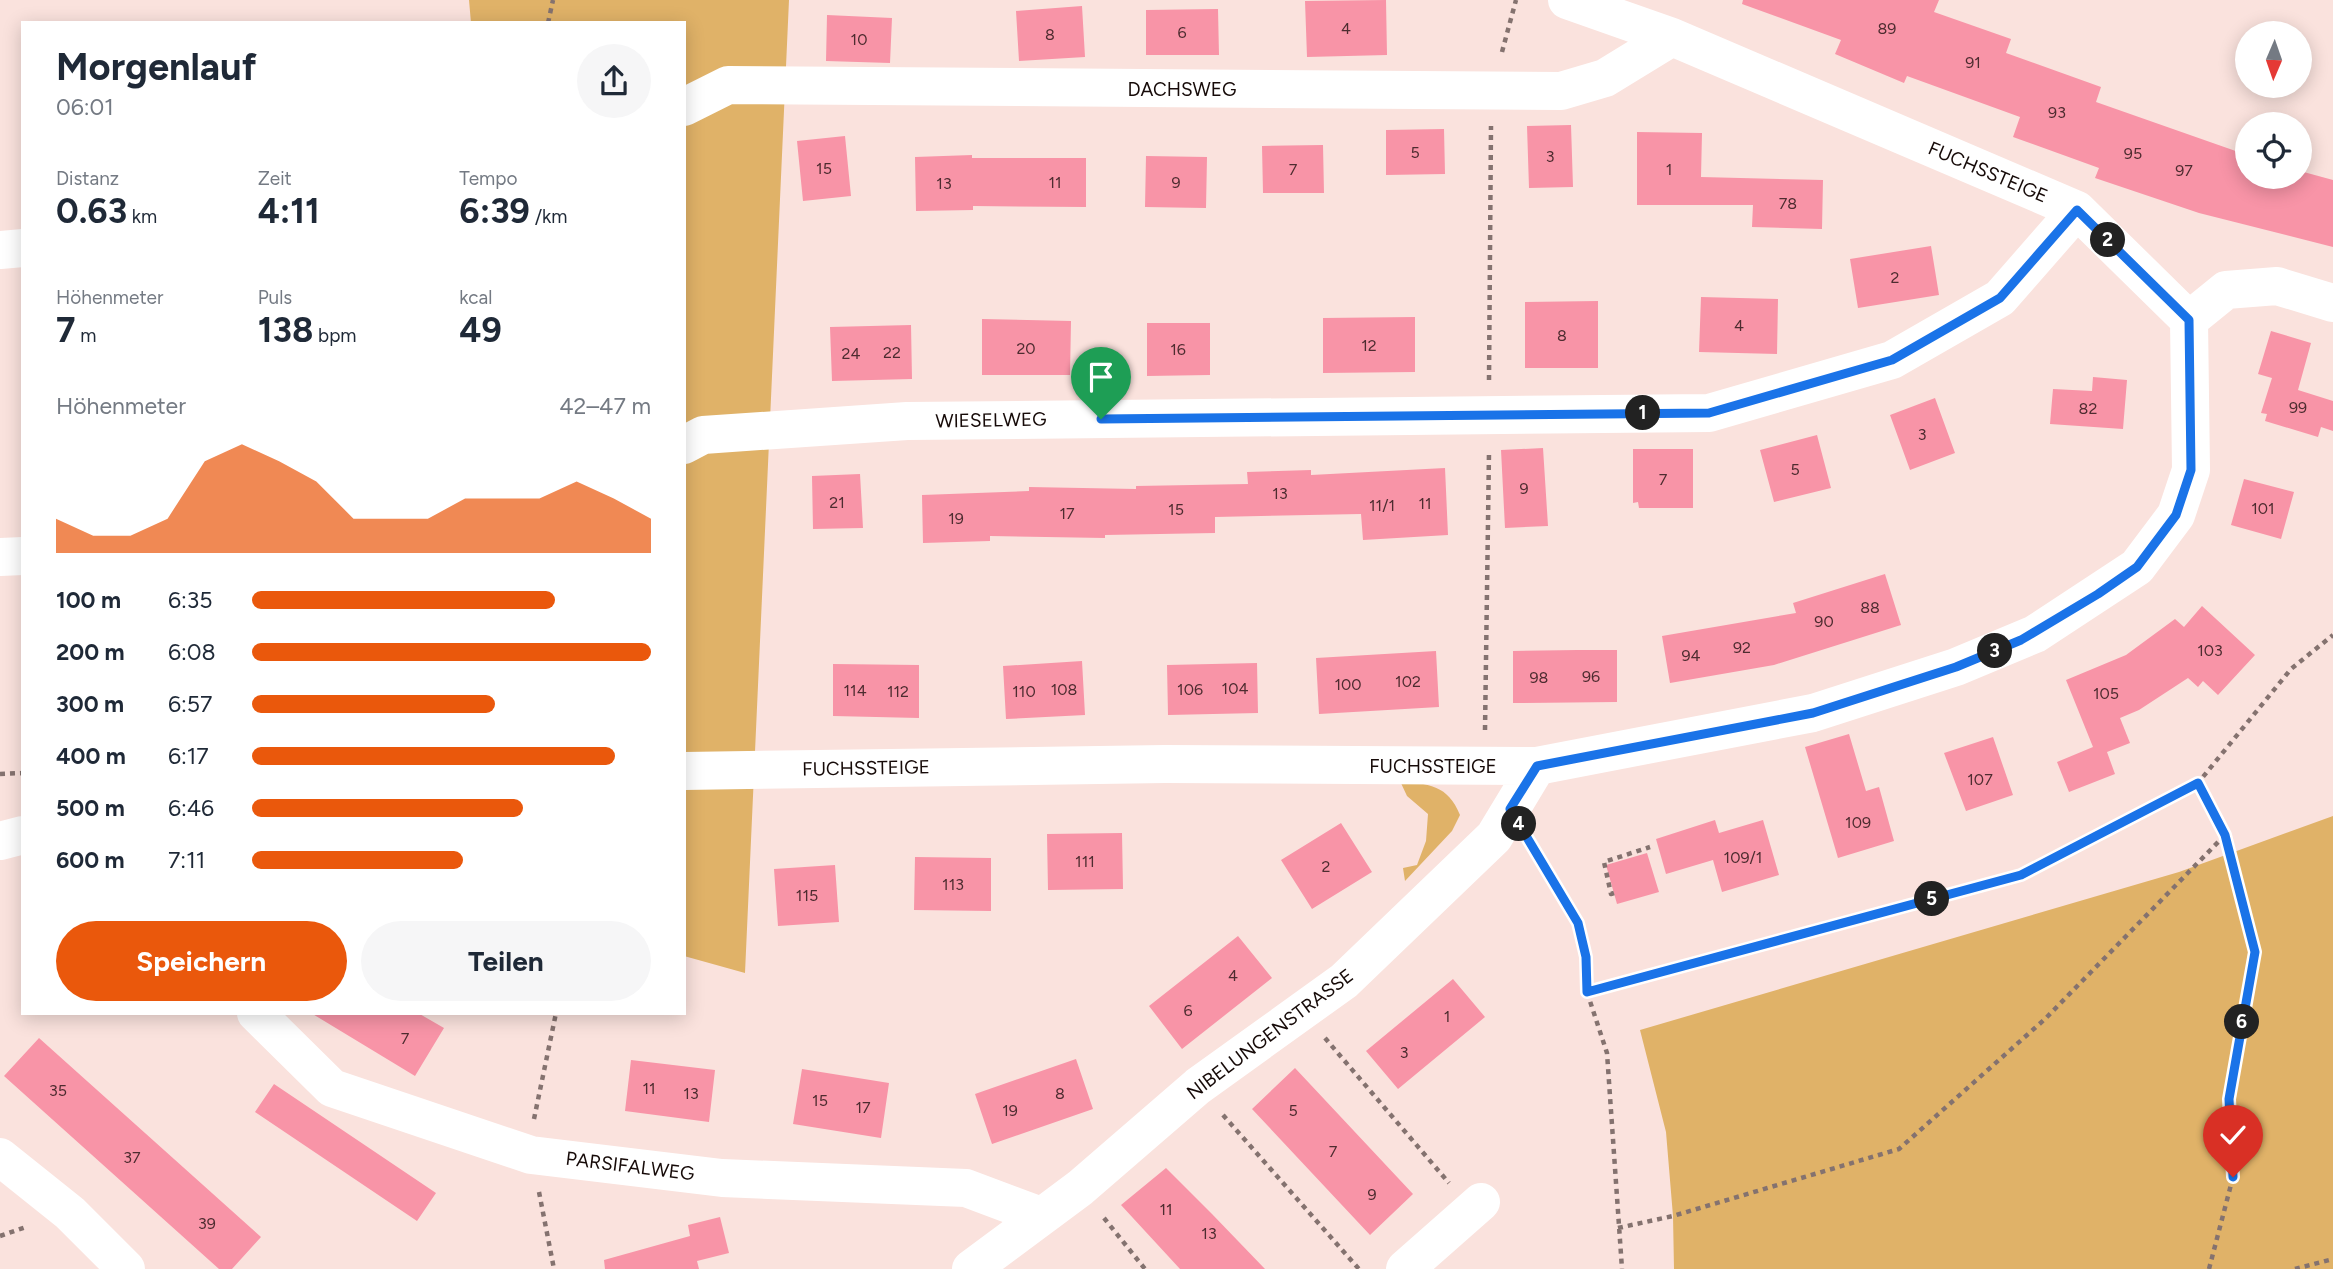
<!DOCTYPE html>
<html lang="de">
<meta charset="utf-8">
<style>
:root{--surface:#fff;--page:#f6f6f7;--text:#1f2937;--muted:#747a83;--accent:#ea580c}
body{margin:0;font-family:Figtree,sans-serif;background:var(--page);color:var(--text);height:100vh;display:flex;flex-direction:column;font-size:26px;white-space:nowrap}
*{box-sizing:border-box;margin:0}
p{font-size:23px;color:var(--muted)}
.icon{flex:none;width:38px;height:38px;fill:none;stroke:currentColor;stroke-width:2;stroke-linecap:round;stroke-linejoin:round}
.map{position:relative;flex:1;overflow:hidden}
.side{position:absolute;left:21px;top:21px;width:665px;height:994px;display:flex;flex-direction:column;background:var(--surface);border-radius:0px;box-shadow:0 4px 18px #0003}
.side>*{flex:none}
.needle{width:46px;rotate:182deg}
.tools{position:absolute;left:2235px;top:21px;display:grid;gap:14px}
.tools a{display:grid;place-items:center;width:77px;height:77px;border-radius:50%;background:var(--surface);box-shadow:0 4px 18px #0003;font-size:35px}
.pin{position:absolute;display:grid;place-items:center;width:60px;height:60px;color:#fff;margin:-72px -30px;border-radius:50% 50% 50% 0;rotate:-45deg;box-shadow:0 0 7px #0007}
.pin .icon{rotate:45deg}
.km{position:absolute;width:35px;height:35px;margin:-18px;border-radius:50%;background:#222;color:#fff;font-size:19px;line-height:35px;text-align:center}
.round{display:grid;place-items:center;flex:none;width:74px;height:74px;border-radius:37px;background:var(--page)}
.headline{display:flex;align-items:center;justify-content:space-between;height:119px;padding:0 35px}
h1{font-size:38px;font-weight:700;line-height:52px}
.stats{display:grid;grid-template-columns:repeat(3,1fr);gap:10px;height:119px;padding:7px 35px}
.stats div{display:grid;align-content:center}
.stats b{font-size:35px;font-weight:700}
.stats small{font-size:19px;font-weight:400}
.stats p{font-size:19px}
.chart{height:196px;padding:14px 35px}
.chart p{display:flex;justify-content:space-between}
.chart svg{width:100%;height:126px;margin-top:7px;fill:var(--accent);opacity:.7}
.button{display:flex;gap:14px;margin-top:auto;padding:14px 35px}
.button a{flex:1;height:80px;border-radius:42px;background:var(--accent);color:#fff;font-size:28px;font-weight:700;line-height:80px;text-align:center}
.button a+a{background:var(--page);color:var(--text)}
ul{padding:0 35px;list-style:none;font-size:23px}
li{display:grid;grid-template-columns:112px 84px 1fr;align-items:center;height:52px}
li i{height:18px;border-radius:9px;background:var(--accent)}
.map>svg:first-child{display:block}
</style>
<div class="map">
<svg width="2333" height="1269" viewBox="0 0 2333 1269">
<rect width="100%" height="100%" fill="#fae2dd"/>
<!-- green -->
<path fill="#e0b268" d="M469 0H789L745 973 684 956V23H471Z
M1400 781C1429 784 1448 785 1460 815L1452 831 1405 881 1403 868 1417 865 1426 841 1428 814 1407 796Z
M2333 816V1269H1674L1673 1216 1666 1132 1640 1030 2179 872Z"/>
<!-- building -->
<path fill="#f894a7" d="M1386 0 1387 55 1307 57 1305 1Z
M1743 0H1939L1934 12 2011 39 2006 53 2101 87 2096 102 2247 155V177H2300V171L2333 180V247L2199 213 2095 178 2099 168 2013 137 2020 117 1907 76 1904 83 1835 54 1841 40 1742 4Z
M1082 6 1085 57 1019 61 1016 11Z
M1218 9 1219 55H1146V10Z
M827 15 892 18 890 63 826 61Z
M1571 125 1573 187 1529 188 1527 126Z
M1444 129 1445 174 1386 175V130Z
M1637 132 1702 133 1701 177 1823 180 1822 229 1752 227 1753 205H1637Z
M845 136 851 196 803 201 797 141Z
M1323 145 1324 193H1263L1262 146Z
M972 155V158H1086V207L973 206V210L916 211 915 157Z
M1146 156 1207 157 1206 208 1145 207Z
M1931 246 1939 295 1858 308 1850 259Z
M1701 297 1778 299 1777 354 1699 352Z
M1598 301V368H1525V302Z
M1415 317V372L1323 373V318Z
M982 319 1071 321 1070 375H982Z
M1147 323H1210V375L1147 376Z
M911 325 912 379 832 381 830 327Z
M2271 331 2311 343 2298 390 2333 401V431L2321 427 2318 437 2265 421 2267 414 2261 413 2272 378 2258 374Z
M2093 377 2127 380 2123 429 2050 424 2053 389 2092 391Z
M1935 398 1955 453 1910 470 1890 415Z
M1817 435 1831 488 1774 502 1760 450Z
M1543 448 1548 526 1505 528 1501 450Z
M1633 449H1693V508H1639L1638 502 1633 503Z
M1445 468 1448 535 1363 540 1361 514 1215 517V533L1105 535V538L990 536V541L923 543 922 495 1029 491V487L1136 489V486L1248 484 1247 472 1311 470V475Z
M860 474 863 528 813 529 812 476Z
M2244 479 2294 492 2281 539 2231 525Z
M1885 574 1901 625 1774 665 1670 683 1662 636 1796 613 1793 603Z
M2202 606 2255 655 2218 695 2203 681 2198 687 2188 678 2139 710 2120 718 2130 743 2107 752 2115 774 2069 792 2057 762 2093 747 2066 680 2126 655 2175 619 2184 627Z
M1578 650H1617V702L1513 703V651Z
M1436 651 1439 707 1319 714 1316 658Z
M1082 661 1085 715 1006 719 1003 666Z
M1257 663 1258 713 1168 715 1167 665Z
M833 664 919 665V718L833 716Z
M1849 734 1866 791 1879 787 1894 841 1838 858 1805 747Z
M1993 737 2013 795 1966 811 1944 753Z
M1715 820 1719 833 1763 820 1779 875 1722 892 1713 860 1666 874 1656 839Z
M1341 823 1372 872 1312 909 1281 860Z
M1122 833 1123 889 1048 890 1047 834Z
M1647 853 1659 892 1617 904 1606 865Z
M915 857 991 858V911L914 910Z
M835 865 839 922 778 926 774 869Z
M1238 936 1272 978 1182 1049 1149 1006Z
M1453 979 1485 1017 1398 1089 1366 1051Z
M311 1013H418L444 1028 415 1076Z
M39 1038 261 1237 232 1269H219L4 1076Z
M1076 1059 1093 1109 992 1144 975 1094Z
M631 1060 715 1070 709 1122 625 1111Z
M1295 1068 1413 1194 1370 1235 1252 1109Z
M802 1069 889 1083 881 1138 793 1124Z
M274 1084 436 1193 417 1221 255 1112Z
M1166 1168 1212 1214 1265 1269H1180L1121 1205Z
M720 1217 729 1253 697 1261 699 1269H605L604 1260 690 1236 688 1225Z"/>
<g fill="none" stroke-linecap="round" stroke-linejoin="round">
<!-- path -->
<path stroke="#84726f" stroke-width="4.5" stroke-dasharray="5 5" stroke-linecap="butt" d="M548 23 553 0
M1502 52 1516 0
M1489 380 1491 126
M1485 730 1489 452
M0 774 23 773
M1532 846 1578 923 1586 957 1587 992 1607 1053 1622 1269
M1614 893 1611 894 1604 862 1650 847
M1587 992 2021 875 2198 783
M1325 1038 1449 1183
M1223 1115 1359 1269
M534 1119 556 1013
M539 1192 554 1269
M1104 1218 1145 1269
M1618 1228 1673 1216 1899 1149 2045 1019 2225 835
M0 1236 26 1227
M2209 1269 2233 1177 2229 1099 2255 952 2225 835 2198 783 2291 669 2333 635
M2295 1269 2333 1259"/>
<!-- street -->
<path stroke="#fff" stroke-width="38" d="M684 107 728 85 1561 91 1605 78 1672 37
M0 250 23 248
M2189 320 2226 290 2277 286 2333 303
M684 445 703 435 907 421 1709 413 1892 360 2000 298 2077 210
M0 557 23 556
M684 771 1165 764 1537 766 1813 713 1956 667 2035 634 2137 567 2176 515 2191 470 2189 320 2077 210 1672 37 1567 0
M0 841 23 835
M256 1013 332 1088 531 1155 722 1178 966 1188 1041 1216
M0 1157 70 1213 126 1269
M971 1269 1080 1188 1198 1086 1344 981 1494 837 1537 766
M1405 1269 1481 1202"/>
</g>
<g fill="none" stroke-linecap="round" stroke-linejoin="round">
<!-- route casing -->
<g stroke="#fff" stroke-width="14">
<path id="route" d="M1101 419 1709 413 1892 360 2000 298 2077 210 2189 320 2191 470 2176 515 2137 567 2098 594 2021 640 1956 667 1813 713 1537 766 1510 809 1578 923 1586 957 1587 992 2021 875 2198 783 2225 835 2255 952 2229 1099 2233 1177"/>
</g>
<!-- route -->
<use href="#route" stroke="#1a73e8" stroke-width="9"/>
</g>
<g text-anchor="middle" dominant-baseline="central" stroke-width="5" stroke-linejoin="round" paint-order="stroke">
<!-- number labels -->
<g font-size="16" fill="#4e2c30">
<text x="1346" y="28">4</text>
<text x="1887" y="28">89</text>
<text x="1182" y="32">6</text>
<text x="1050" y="34">8</text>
<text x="859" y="39">10</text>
<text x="1973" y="62">91</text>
<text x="2057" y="112">93</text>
<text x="1415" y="152">5</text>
<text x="2133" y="153">95</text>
<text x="1550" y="156">3</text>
<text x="824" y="168">15</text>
<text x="1293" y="169">7</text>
<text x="1669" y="169">1</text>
<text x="2184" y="170">97</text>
<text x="1055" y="182">11</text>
<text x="1176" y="182">9</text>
<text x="944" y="183">13</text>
<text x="1788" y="203">78</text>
<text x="1895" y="277">2</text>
<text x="1739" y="325">4</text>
<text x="1562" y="335">8</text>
<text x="1369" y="345">12</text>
<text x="1026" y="348">20</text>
<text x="1178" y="349">16</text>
<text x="892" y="352">22</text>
<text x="851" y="353">24</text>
<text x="2298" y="407">99</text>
<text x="2088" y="408">82</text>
<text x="1922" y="434">3</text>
<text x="1795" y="469">5</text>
<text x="1663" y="479">7</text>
<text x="1524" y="488">9</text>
<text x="1280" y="493">13</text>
<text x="837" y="502">21</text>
<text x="1425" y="503">11</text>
<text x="1382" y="505">11/1</text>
<text x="2263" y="508">101</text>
<text x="1176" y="509">15</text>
<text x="1067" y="513">17</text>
<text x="956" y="518">19</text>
<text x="1870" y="607">88</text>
<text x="1824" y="621">90</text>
<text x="1742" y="647">92</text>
<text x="2210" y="650">103</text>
<text x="1691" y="655">94</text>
<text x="1591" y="676">96</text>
<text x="1539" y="677">98</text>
<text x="1408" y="681">102</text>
<text x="1348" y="684">100</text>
<text x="1235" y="688">104</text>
<text x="1064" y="689">108</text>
<text x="1190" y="689">106</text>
<text x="855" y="690">114</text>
<text x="898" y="691">112</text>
<text x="1024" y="691">110</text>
<text x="2106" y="693">105</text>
<text x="1980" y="779">107</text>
<text x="1858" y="822">109</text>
<text x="1743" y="857">109/1</text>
<text x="1085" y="861">111</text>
<text x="1326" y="866">2</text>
<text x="953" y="884">113</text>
<text x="807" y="895">115</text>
<text x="1233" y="975">4</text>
<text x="1188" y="1010">6</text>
<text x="1447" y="1016">1</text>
<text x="405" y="1038">7</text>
<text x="1404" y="1052">3</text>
<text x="649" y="1088">11</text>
<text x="58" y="1090">35</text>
<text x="691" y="1093">13</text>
<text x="1060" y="1093">8</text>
<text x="820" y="1100">15</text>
<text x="863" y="1107">17</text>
<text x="1010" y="1110">19</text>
<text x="1293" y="1110">5</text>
<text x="1333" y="1151">7</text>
<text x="132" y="1157">37</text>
<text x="1372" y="1194">9</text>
<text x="1166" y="1209">11</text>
<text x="207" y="1223">39</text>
<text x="1209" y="1233">13</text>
</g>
<!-- street labels -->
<g font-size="19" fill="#160a08" stroke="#fff">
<text x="1182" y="89">DACHSWEG</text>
<text transform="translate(1988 172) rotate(23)">FUCHSSTEIGE</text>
<text transform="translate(991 420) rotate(-1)">WIESELWEG</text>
<text x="1433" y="766">FUCHSSTEIGE</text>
<text transform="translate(866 768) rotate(-1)">FUCHSSTEIGE</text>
<text transform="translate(1270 1034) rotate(-37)">NIBELUNGENSTRASSE</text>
<text transform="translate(630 1166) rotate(7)">PARSIFALWEG</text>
</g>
</g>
</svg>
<div class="tools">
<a><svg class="needle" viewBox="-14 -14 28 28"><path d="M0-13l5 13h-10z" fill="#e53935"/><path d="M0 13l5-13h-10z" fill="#747a83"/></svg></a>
<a><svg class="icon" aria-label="locate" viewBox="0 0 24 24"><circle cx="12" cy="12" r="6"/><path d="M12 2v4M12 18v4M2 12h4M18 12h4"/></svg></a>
</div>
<div class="pin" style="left:1101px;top:419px;background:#1e9e55"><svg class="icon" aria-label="arrive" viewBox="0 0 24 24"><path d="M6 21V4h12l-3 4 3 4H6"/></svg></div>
<div class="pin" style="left:2233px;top:1177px;background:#d93025"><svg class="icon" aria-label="check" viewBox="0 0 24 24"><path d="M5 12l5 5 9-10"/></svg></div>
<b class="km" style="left:1643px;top:413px">1</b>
<b class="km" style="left:2108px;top:240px">2</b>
<b class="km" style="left:1995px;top:651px">3</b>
<b class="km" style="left:1519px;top:824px">4</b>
<b class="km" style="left:1932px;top:899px">5</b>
<b class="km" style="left:2242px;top:1022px">6</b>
<section class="side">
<div class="headline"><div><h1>Morgenlauf</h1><p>06:01</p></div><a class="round"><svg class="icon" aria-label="share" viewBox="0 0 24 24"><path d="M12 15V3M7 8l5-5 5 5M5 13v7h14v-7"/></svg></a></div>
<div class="stats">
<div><p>Distanz</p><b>0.63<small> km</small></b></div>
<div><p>Zeit</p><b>4:11</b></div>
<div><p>Tempo</p><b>6:39<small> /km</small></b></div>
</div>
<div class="stats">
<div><p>Höhenmeter</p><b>7<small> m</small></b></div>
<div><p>Puls</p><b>138<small> bpm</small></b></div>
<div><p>kcal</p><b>49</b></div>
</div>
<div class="chart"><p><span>Höhenmeter</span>42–47 m</p>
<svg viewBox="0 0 160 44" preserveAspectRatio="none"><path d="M0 44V32L10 38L20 38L30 32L40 12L50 6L60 12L70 19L80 32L90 32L100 32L110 25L120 25L130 25L140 19L150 25L160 32V44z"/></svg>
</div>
<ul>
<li><b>100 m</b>6:35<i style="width:76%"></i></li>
<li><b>200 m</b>6:08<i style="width:100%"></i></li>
<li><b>300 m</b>6:57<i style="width:61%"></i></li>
<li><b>400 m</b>6:17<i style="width:91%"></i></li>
<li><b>500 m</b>6:46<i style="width:68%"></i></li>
<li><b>600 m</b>7:11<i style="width:53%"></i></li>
</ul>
<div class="button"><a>Speichern</a><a>Teilen</a></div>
</section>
</div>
